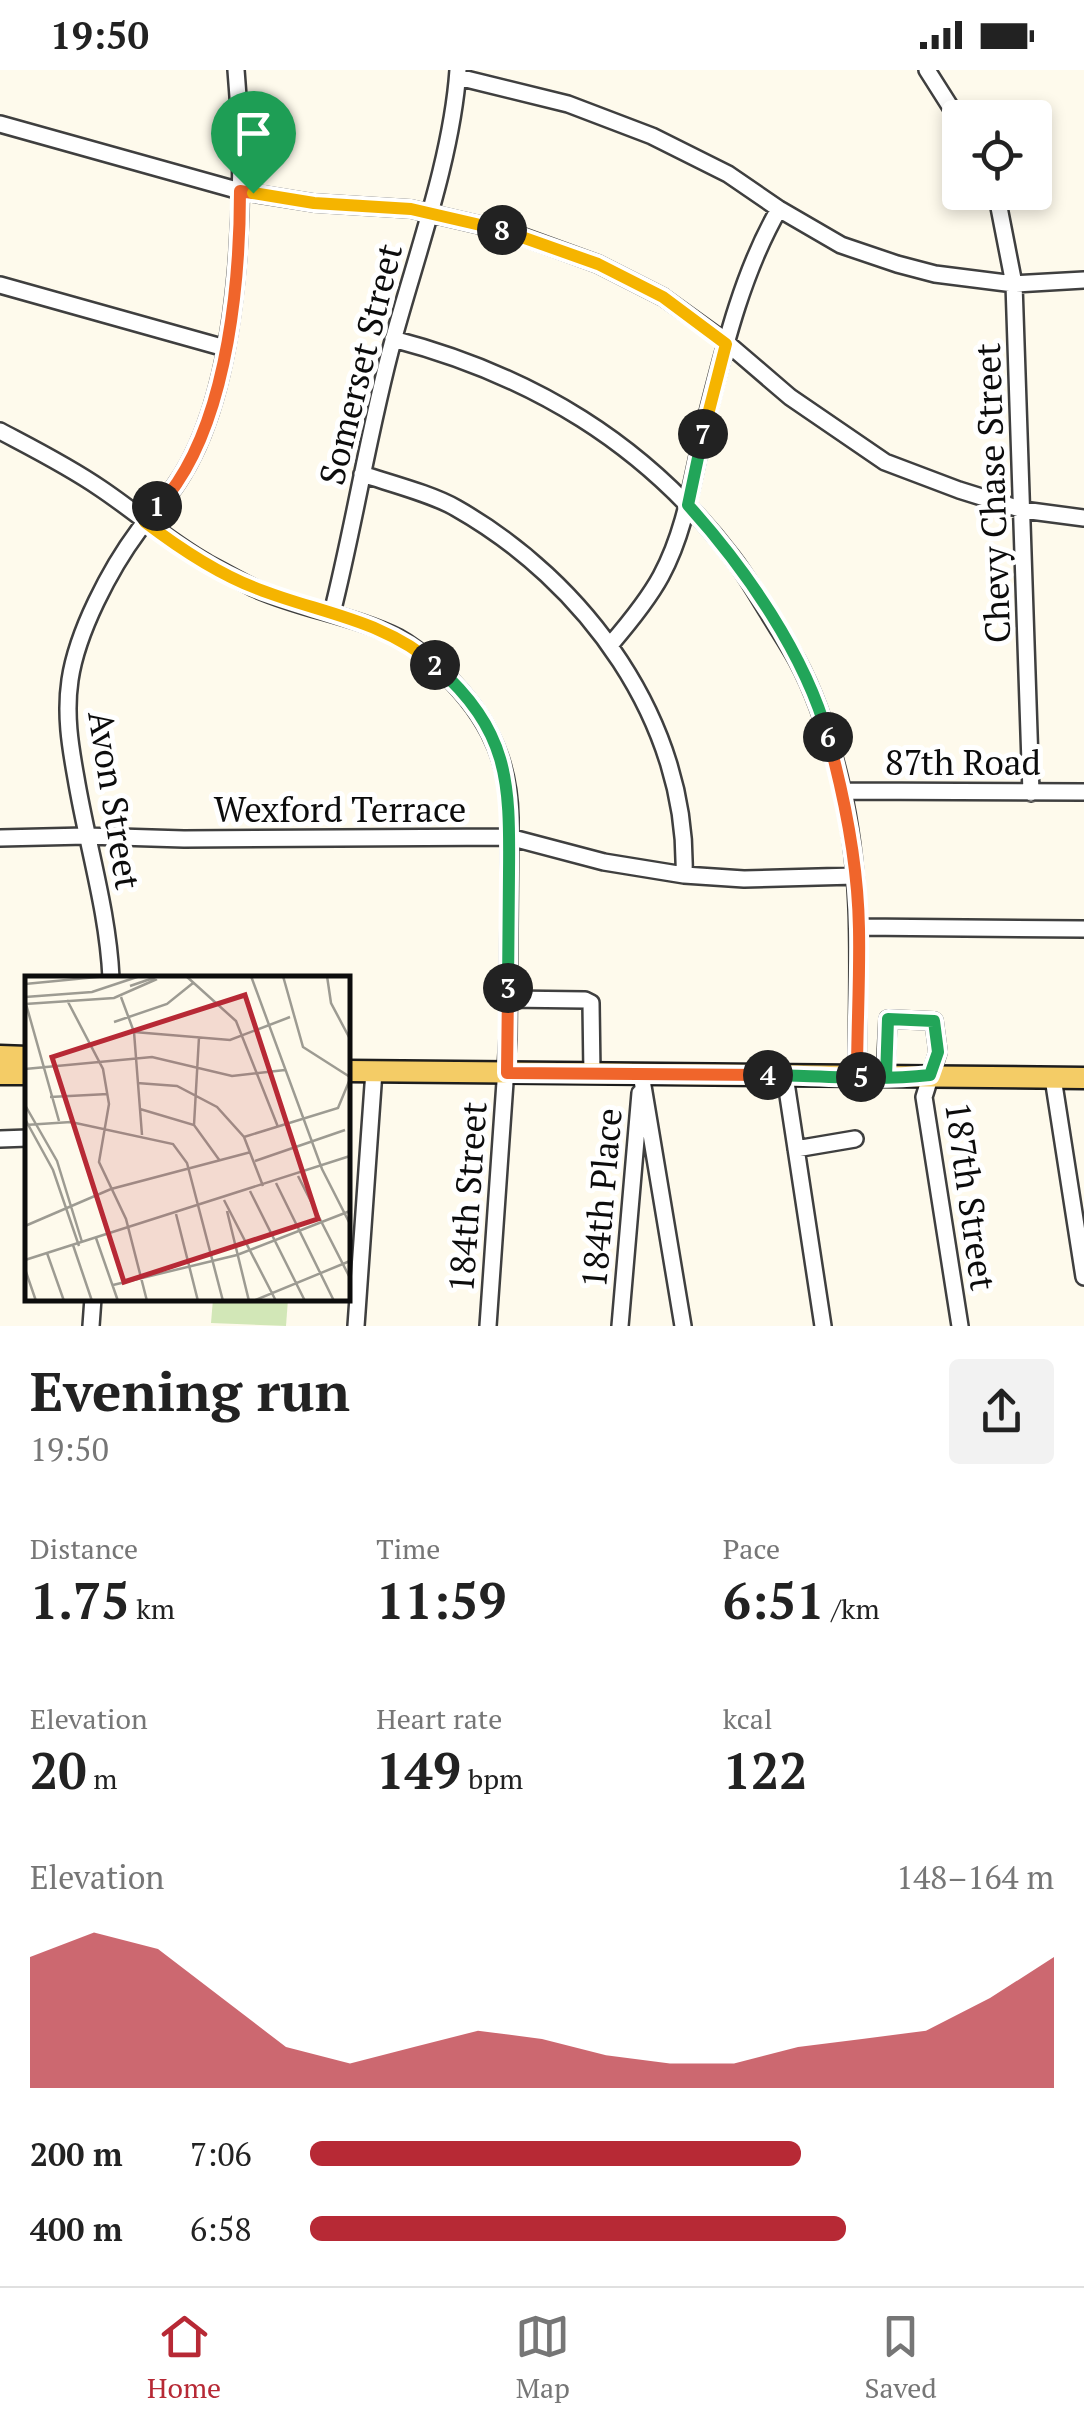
<!DOCTYPE html>
<meta charset="utf-8">
<style>
:root{--surface:#fff;--page:#f2f2f2;--text:#222;--muted:#767676;--line:#e0e0e0;--accent:#b72935}
body{margin:0;font-family:"PT Serif",serif;background:var(--page);color:var(--text);height:100vh;display:flex;flex-direction:column;font-size:38px;white-space:nowrap}
*{box-sizing:border-box;margin:0}
p{font-size:32px;color:var(--muted)}
.icon{flex:none;width:55px;height:55px;fill:none;stroke:currentColor;stroke-width:2;stroke-linecap:round;stroke-linejoin:round}
.map{position:relative;height:1256px;overflow:hidden}
.details{display:flex;flex-direction:column;background:var(--surface);flex:1}
.details>*{flex:none}
.fabs{position:absolute;left:942px;top:30px;display:grid;gap:20px}
.fabs a{display:grid;place-items:center;width:110px;height:110px;border-radius:10px;background:var(--surface);box-shadow:0 5px 15px #0003;font-size:50px}
.pin{position:absolute;display:grid;place-items:center;width:85px;height:85px;color:#fff;margin:-102px -42px;border-radius:50% 50% 50% 0;rotate:-45deg;box-shadow:0 0 10px #0007}
.pin .icon{rotate:45deg}
.km{position:absolute;width:50px;height:50px;margin:-25px;border-radius:50%;background:#222;color:#fff;font-size:28px;line-height:50px;text-align:center}
.round{display:grid;place-items:center;flex:none;width:105px;height:105px;border-radius:10px;background:var(--page)}
.head{display:flex;align-items:center;justify-content:space-between;height:170px;padding:0 30px}
h1{font-size:55px;font-weight:700;line-height:75px}
.figures{display:grid;grid-template-columns:repeat(3,1fr);gap:15px;height:170px;padding:10px 30px}
.figures div{display:grid;align-content:center}
.figures b{font-size:50px;font-weight:700}
.figures small{font-size:28px;font-weight:400}
.figures p{font-size:28px}
.chart{height:280px;padding:20px 30px}
.chart p{display:flex;justify-content:space-between}
.chart svg{width:100%;height:180px;margin-top:10px;fill:var(--accent);opacity:.7}
ul{padding:0 30px;list-style:none;font-size:32px}
li{display:grid;grid-template-columns:160px 120px 1fr;align-items:center;height:75px}
li i{height:25px;border-radius:12px;background:var(--accent)}
.status{display:flex;justify-content:space-between;align-items:center;height:70px;padding:0 50px;background:var(--surface);direction:ltr}
.status svg{height:28px;fill:currentColor}
.tab-bar{display:flex;justify-content:space-around;align-items:center;height:140px;border-top:2px solid var(--line);background:var(--surface);font-size:28px;color:var(--muted)}
.tab-bar a{display:grid;justify-items:center;gap:5px}
.tab-bar .current{color:var(--accent)}
.map>svg:first-child{display:block}
</style>
<div class="status"><b>19:50</b><svg viewBox="0 0 49 12"><path d="M0 12V9h3v3zM5 12V6h3v6zM10 12V3h3v9zM15 12V0h3v12zM26 1h20v11H26zM47 4h2v5h-2z"/></svg></div>
<div class="map">
<svg width="1084" height="1256" viewBox="0 0 1084 1256">
<rect width="100%" height="100%" fill="#fefaec"/>
<!-- green -->
<path fill="#d2e7b7" d="M213 1229H288L286 1256 211 1253Z"/>
<g fill="none" stroke-linecap="round" stroke-linejoin="round">
<!-- minor casing -->
<g stroke="#3f3f3f" stroke-width="20">
<path id="minor" d="M927 0 960 52
M458 7 568 34 652 66 728 104 779 139 841 175 897 194 935 204 1014 214 1084 210
M0 54 240 121 314 133 411 139 510 162 598 194 663 227 727 273 790 327 885 392 959 420 1023 440 1084 448
M996 122 1014 214 1031 723
M0 215 225 278
M393 269C531 305 645 373 732 487 746 505 757 525 769 544 778 559 788 574 797 590 818 629 832 675 842 719 864 813 857 910 857 1006
M0 361C34 379 68 396 100 418 136 442 168 471 207 493 222 501 238 510 254 518 300 539 352 545 399 568 412 575 424 585 435 595 482 637 509 684 510 748L508 969 488 1256
M362 404C389 413 432 424 456 438 585 511 689 652 684 805
M332 543C355 452 369 358 394 267 417 183 452 87 458 0
M611 574C629 553 648 530 661 506 687 458 693 403 706 350 724 279 742 203 779 139
M842 721 1084 722
M0 768 86 766 184 769 509 767 604 792 684 805 744 809 855 806
M859 857 1084 859
M111 908C108 841 87 774 76 708 70 675 65 644 70 610 77 562 110 499 139 460 150 444 166 430 177 413 244 314 246 116 236 0
M508 929 585 930 591 933 592 1004
M641 1004 683 1256
M785 1006 823 1256
M885 1007 888 949 934 951 938 982 924 1027 960 1256
M1053 1008 1084 1207
M0 1069 28 1068
M796 1079 855 1069
M91 1256 93 1228
M356 1256 374 1001
M620 1256 640 1023"/>
</g>
<!-- major casing -->
<g stroke="#1d1d1d" stroke-width="25">
<path id="major" d="M0 986 28 987
M348 1001 1084 1008
M0 1004H28"/>
</g>
<!-- minor -->
<use href="#minor" stroke="#fff" stroke-width="15"/>
<!-- major -->
<use href="#major" stroke="#f4cc66" stroke-width="20"/>
</g>
<g fill="none" stroke-linecap="round" stroke-linejoin="round">
<!-- split-1 casing -->
<g stroke="#fff" stroke-width="20">
<path id="split-1" d="M157 436C164 429 172 421 177 413 228 337 240 210 240 121L253 123"/>
</g>
<!-- split-2 casing -->
<g stroke="#fff" stroke-width="20">
<path id="split-2" d="M157 436 145 452C179 478 218 504 258 519 319 543 385 550 435 595"/>
</g>
<!-- split-3 casing -->
<g stroke="#fff" stroke-width="20">
<path id="split-3" d="M435 595C509 661 510 710 509 803 509 841 508 880 508 918"/>
</g>
<!-- split-4 casing -->
<g stroke="#fff" stroke-width="20">
<path id="split-4" d="M508 918 507 1003 768 1005"/>
</g>
<!-- split-5 casing -->
<g stroke="#fff" stroke-width="20">
<path id="split-5" d="M768 1005C821 1006 877 1011 930 1005L938 982 934 951 888 949 886 1007H861"/>
</g>
<!-- split-6 casing -->
<g stroke="#fff" stroke-width="20">
<path id="split-6" d="M828 667C845 729 858 794 859 859 860 908 857 957 857 1006L861 1007"/>
</g>
<!-- split-7 casing -->
<g stroke="#fff" stroke-width="20">
<path id="split-7" d="M703 364 688 435C745 498 805 584 828 667"/>
</g>
<!-- split-8 casing -->
<g stroke="#fff" stroke-width="20">
<path id="split-8" d="M502 160 598 194 663 227 726 274 703 364"/>
</g>
<!-- split-9 casing -->
<g stroke="#fff" stroke-width="20">
<path id="split-9" d="M253 123 314 133 411 139 502 160"/>
</g>
<!-- split-1 -->
<use href="#split-1" stroke="#f0652b" stroke-width="12"/>
<!-- split-2 -->
<use href="#split-2" stroke="#f5b400" stroke-width="12"/>
<!-- split-3 -->
<use href="#split-3" stroke="#22a559" stroke-width="12"/>
<!-- split-4 -->
<use href="#split-4" stroke="#f0652b" stroke-width="12"/>
<!-- split-5 -->
<use href="#split-5" stroke="#22a559" stroke-width="12"/>
<!-- split-6 -->
<use href="#split-6" stroke="#f0652b" stroke-width="12"/>
<!-- split-7 -->
<use href="#split-7" stroke="#22a559" stroke-width="12"/>
<!-- split-8 -->
<use href="#split-8" stroke="#f5b400" stroke-width="12"/>
<!-- split-9 -->
<use href="#split-9" stroke="#f5b400" stroke-width="12"/>
</g>
<g text-anchor="middle" dominant-baseline="central" stroke-width="10" stroke-linejoin="round" paint-order="stroke">
<!-- street labels -->
<g font-size="35" fill="#0c0c0c" stroke="#fff">
<text transform="translate(360 294) rotate(-76)">Somerset Street</text>
<text transform="translate(992 423) rotate(-92)">Chevy Chase Street</text>
<text x="963" y="692">87th Road</text>
<text transform="translate(115 730) rotate(81)">Avon Street</text>
<text x="340" y="739">Wexford Terrace</text>
<text transform="translate(971 1126) rotate(82)">187th Street</text>
<text transform="translate(467 1127) rotate(-86)">184th Street</text>
<text transform="translate(601 1128) rotate(-85)">184th Place</text>
</g>
</g>
<!-- overview -->
<g transform="translate(25 906)">
<rect width="325" height="325" fill="#fefaec"/>
<path fill="none" stroke="#9d9b92" stroke-width="2.5" d="M161 0 211 45 253 151M226 0 297 193 325 248M258 0 278 71 325 101M302 0 306 27 325 63M0 8 82 0M105 10 134 0M0 21 67 16 115 0M96 21 109 56 117 159M42 24 78 93 84 128 74 186 101 243 122 325M0 28 89 22 132 3M1 28 34 145M89 46 142 28 168 7M109 56 205 64 265 41M0 93 127 81 207 100 260 94M112 107 152 110 192 131 219 161 238 210M25 121 83 118M0 129 32 185 57 266M115 133 169 149 195 185M0 143 28 194 54 270M0 149 46 146 148 168 162 187 198 325M169 149 174 61M219 161 313 132 325 103M230 185 320 154M273 200 325 302M251 207 309 325M225 215 280 325M199 224 251 325M202 235 224 325M151 238 173 325M0 250 86 213 226 176M71 262 93 325M48 269 67 325M22 277 39 325M0 284 325 180M0 293 11 325M88 309 212 279 325 235M228 325 325 285"/>
<path fill="#b72935" fill-opacity="0.15" stroke="#b72935" stroke-width="5" d="M220 19 293 243 99 306 27 81Z"/>
<rect width="325" height="325" fill="none" stroke="#0c0c0c" stroke-width="5"/>
</g>
</svg>
<div class="fabs">
<a><svg class="icon" aria-label="locate" viewBox="0 0 24 24"><circle cx="12" cy="12" r="6"/><path d="M12 2v4M12 18v4M2 12h4M18 12h4"/></svg></a>
</div>
<div class="pin" style="left:253px;top:123px;background:#1e9e55"><svg class="icon" aria-label="arrive" viewBox="0 0 24 24"><path d="M6 21V4h12l-3 4 3 4H6"/></svg></div>
<b class="km" style="left:157px;top:436px">1</b>
<b class="km" style="left:435px;top:595px">2</b>
<b class="km" style="left:508px;top:918px">3</b>
<b class="km" style="left:768px;top:1005px">4</b>
<b class="km" style="left:861px;top:1007px">5</b>
<b class="km" style="left:828px;top:667px">6</b>
<b class="km" style="left:703px;top:364px">7</b>
<b class="km" style="left:502px;top:160px">8</b>
</div>
<section class="details">
<div class="head"><div><h1>Evening run</h1><p>19:50</p></div><a class="round"><svg class="icon" aria-label="share" viewBox="0 0 24 24"><path d="M12 15V3M7 8l5-5 5 5M5 13v7h14v-7"/></svg></a></div>
<div class="figures">
<div><p>Distance</p><b>1.75<small> km</small></b></div>
<div><p>Time</p><b>11:59</b></div>
<div><p>Pace</p><b>6:51<small> /km</small></b></div>
</div>
<div class="figures">
<div><p>Elevation</p><b>20<small> m</small></b></div>
<div><p>Heart rate</p><b>149<small> bpm</small></b></div>
<div><p>kcal</p><b>122</b></div>
</div>
<div class="chart"><p><span>Elevation</span>148–164 m</p>
<svg viewBox="0 0 160 44" preserveAspectRatio="none"><path d="M0 44V12L10 6L20 10L30 22L40 34L50 38L60 34L70 30L80 32L90 36L100 38L110 38L120 34L130 32L140 30L150 22L160 12V44z"/></svg>
</div>
<ul>
<li><b>200 m</b>7:06<i style="width:66%"></i></li>
<li><b>400 m</b>6:58<i style="width:72%"></i></li>
</ul>
</section>
<nav class="tab-bar">
<a class="current"><svg class="icon" aria-label="home" viewBox="0 0 24 24"><path d="M3 11l9-7 9 7M6 9v11h12V9"/></svg>Home</a>
<a><svg class="icon" aria-label="map" viewBox="0 0 24 24"><path d="M3 6l6-2 6 2 6-2v14l-6 2-6-2-6 2zM9 4v14M15 6v14"/></svg>Map</a>
<a><svg class="icon" aria-label="saved" viewBox="0 0 24 24"><path d="M7 4h10v16l-5-4-5 4z"/></svg>Saved</a>
</nav>
